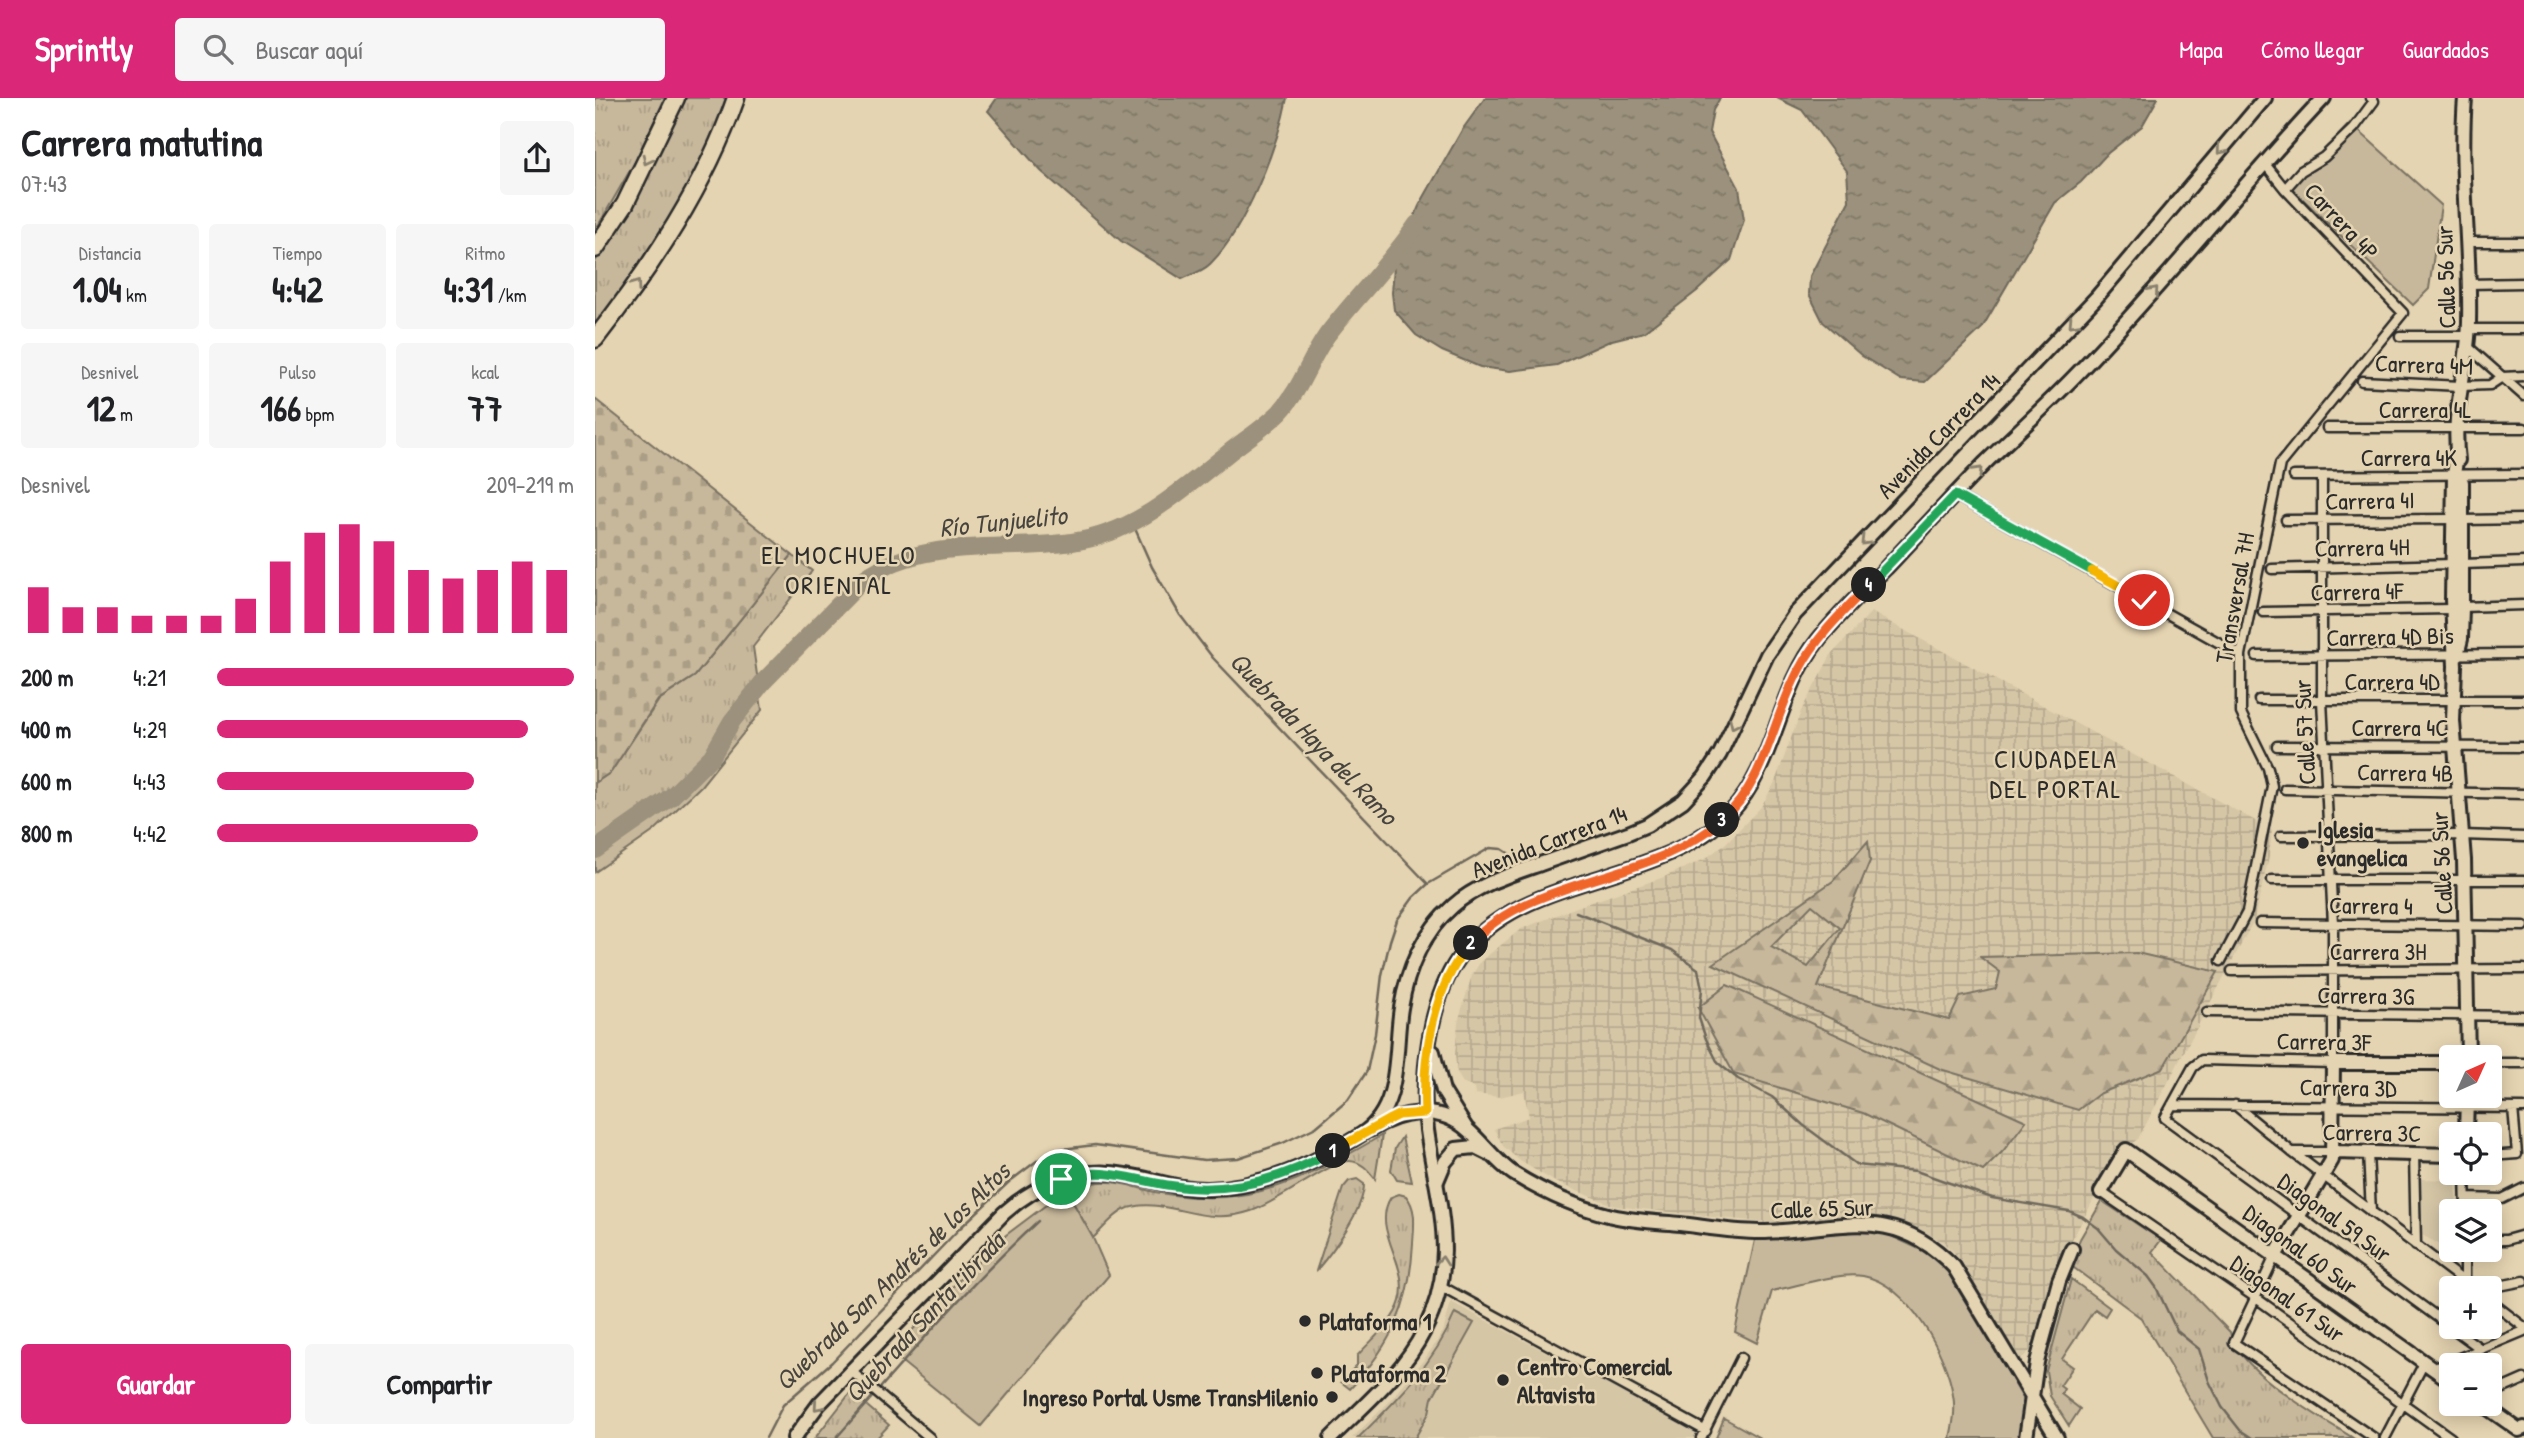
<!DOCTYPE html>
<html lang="es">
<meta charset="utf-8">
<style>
:root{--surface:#fff;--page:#f6f6f6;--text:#202124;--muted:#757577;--accent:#db2777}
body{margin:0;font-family:"Patrick Hand",sans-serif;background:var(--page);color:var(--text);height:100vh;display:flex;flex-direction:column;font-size:26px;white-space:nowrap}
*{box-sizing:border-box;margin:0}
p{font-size:23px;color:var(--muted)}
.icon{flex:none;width:38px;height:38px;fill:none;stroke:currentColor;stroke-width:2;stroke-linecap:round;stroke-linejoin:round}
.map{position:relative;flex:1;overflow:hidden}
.side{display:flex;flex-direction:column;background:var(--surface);width:595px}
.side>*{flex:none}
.needle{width:46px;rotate:45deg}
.tools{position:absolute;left:1844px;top:947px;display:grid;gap:14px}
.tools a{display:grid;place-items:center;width:63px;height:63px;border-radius:7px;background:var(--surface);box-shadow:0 4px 18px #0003;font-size:35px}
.pin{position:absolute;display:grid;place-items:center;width:60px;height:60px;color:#fff;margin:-30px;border:4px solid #fff;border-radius:50%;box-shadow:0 2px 7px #0007}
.km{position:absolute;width:35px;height:35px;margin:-18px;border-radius:50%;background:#222;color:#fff;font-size:19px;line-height:35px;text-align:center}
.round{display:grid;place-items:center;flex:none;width:74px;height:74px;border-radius:7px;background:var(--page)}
.headline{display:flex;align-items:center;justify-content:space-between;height:119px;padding:0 21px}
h1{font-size:38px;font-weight:800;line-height:52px}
.stats{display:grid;grid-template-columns:repeat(3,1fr);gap:10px;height:119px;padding:7px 21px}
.stats div{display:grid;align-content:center;border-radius:7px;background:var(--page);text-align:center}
.stats b{font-size:35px;font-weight:800}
.stats small{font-size:19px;font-weight:400}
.stats p{font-size:19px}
.chart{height:196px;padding:14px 21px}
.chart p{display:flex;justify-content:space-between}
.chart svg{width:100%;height:126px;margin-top:7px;stroke:var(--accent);stroke-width:6}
.primary-button{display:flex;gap:14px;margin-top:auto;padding:14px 21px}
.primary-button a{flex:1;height:80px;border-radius:7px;background:var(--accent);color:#fff;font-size:28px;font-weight:800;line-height:80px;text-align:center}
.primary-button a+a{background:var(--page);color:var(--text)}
ul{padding:0 21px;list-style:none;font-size:23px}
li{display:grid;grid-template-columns:112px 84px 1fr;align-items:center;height:52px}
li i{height:18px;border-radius:9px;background:var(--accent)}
header{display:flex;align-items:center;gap:42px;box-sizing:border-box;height:98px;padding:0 35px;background:var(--accent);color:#fff}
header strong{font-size:33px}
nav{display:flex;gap:38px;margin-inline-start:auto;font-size:24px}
.search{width:490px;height:63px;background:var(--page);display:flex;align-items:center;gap:18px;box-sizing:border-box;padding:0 24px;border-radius:7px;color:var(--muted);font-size:26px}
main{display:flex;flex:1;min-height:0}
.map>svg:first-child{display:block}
</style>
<header>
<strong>Sprintly</strong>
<div class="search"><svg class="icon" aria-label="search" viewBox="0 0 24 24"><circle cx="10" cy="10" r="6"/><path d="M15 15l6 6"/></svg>Buscar aquí</div>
<nav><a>Mapa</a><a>Cómo llegar</a><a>Guardados</a></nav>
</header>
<main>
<section class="side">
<div class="headline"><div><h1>Carrera matutina</h1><p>07:43</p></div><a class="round"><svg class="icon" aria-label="share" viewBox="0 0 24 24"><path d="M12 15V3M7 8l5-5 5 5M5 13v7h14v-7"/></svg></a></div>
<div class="stats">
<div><p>Distancia</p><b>1.04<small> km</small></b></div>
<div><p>Tiempo</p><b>4:42</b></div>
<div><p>Ritmo</p><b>4:31<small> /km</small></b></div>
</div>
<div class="stats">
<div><p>Desnivel</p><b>12<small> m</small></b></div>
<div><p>Pulso</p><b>166<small> bpm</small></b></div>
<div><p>kcal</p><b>77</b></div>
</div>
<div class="chart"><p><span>Desnivel</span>209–219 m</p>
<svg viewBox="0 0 160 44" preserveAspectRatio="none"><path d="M5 44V28M15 44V35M25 44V35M35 44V38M45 44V38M55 44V38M65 44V32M75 44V19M85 44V9M95 44V6M105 44V12M115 44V22M125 44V25M135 44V22M145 44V19M155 44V22"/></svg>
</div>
<ul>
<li><b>200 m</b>4:21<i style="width:100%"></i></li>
<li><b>400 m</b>4:29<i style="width:87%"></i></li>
<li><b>600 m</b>4:43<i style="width:72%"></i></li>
<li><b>800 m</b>4:42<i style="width:73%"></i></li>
</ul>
<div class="primary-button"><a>Guardar</a><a>Compartir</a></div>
</section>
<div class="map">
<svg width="1929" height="1340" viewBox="0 0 1929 1340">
<defs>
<pattern id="industrial-grid" width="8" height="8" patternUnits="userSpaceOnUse" patternTransform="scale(1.75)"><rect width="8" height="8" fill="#d5c6a6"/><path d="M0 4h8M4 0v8" fill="none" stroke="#b7aa8f"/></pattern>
<pattern id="grass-tufts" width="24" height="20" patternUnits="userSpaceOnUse" patternTransform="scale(1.75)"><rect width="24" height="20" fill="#c7b89b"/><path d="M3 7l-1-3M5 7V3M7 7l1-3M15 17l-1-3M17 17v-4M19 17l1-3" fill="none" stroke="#ab9e86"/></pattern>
<pattern id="forest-firs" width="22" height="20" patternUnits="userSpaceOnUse" patternTransform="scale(1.75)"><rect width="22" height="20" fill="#c7b89b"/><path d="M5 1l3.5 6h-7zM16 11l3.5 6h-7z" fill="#ab9e86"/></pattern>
<pattern id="cemetery-stones" width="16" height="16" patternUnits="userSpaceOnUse" patternTransform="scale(1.75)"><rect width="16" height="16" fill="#c7b89b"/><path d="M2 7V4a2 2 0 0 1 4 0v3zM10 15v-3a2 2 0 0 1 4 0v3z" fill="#ab9e86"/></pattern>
<pattern id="water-ripples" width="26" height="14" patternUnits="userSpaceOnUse" patternTransform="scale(1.75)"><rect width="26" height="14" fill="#9b917c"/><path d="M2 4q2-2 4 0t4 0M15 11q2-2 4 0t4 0" fill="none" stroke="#7f7766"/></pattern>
</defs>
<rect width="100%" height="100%" fill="#e5d4b1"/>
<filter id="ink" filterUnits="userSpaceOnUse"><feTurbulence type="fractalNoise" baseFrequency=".0143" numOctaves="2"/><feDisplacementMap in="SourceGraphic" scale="14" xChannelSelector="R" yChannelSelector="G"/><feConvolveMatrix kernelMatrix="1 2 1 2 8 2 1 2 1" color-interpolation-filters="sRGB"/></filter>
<g filter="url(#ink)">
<!-- built -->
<path fill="#d5c6a6" d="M1824 1081 1861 1082 1862 1113H1857L1856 1150H1851L1827 1137Z
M856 1204 1103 1334 1100 1340H757L793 1305 832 1258 848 1234Z"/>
<!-- industrial -->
<path fill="url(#industrial-grid)" d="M1276 514 1677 732 1674 759 1659 822 1543 1041 1524 1054 1455 1183 1444 1233 1436 1252 1424 1263 1367 1164 1358 1153 1346 1143 1327 1132 1278 1118 1258 1117 1181 1126 1020 1108 962 1085 925 1063 908 1048 899 1031 934 1019 929 993 905 999 880 996 879 990 868 985 862 975 860 957 863 924 877 877 886 863 926 831 982 809 1069 779 1110 761 1131 745 1166 709 1180 684 1206 613 1236 557Z"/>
<!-- grass -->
<path fill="url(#grass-tufts)" stroke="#797263" stroke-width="2" d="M0 0H70L41 62 0 133Z
M90 0H134L113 52 72 130 0 231V164L37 103 72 39Z
M197 457 217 473 158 549 167 612 106 688 59 733 0 774V685L16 674 64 602 100 578Z
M787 1037 780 1081C773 1072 767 1064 755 1063 739 1061 680 1106 656 1113 644 1117 632 1119 619 1118 591 1117 556 1099 529 1112 518 1117 507 1132 498 1140L471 1092C485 1088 499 1083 513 1084 529 1084 544 1091 560 1094 575 1097 592 1099 608 1099 671 1103 734 1069 787 1037Z
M807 1039 817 1084 802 1082 796 1072 800 1050Z
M762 1081 769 1086C769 1112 737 1154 721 1173L748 1090 754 1083Z
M804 1096 811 1098C822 1111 819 1128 818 1145 815 1207 797 1246 755 1291L746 1284 762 1267V1258C776 1242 799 1224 805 1203 816 1167 775 1132 796 1099Z
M1507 1103 1566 1142 1557 1154 1635 1234C1643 1273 1725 1319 1758 1340H1618L1546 1220 1475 1167 1485 1141Z
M1476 1181 1515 1210 1510 1218 1500 1211 1467 1261 1478 1269 1465 1288 1469 1291 1466 1296 1485 1311 1474 1328 1455 1298 1451 1273Z
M860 1215 879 1225 837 1300 834 1315 820 1340H763C801 1303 840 1265 860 1215Z
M256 1294 294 1327 282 1340H220Z"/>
<!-- forest -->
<path fill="url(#forest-firs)" stroke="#797263" stroke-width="2" fill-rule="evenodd" d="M1273 743 1275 763 1223 889 1354 922 1365 899 1401 891 1405 874 1385 859 1542 855 1623 874 1568 970 1504 996 1483 1012 1345 971 1118 866 1238 783ZM1217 807 1245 830 1213 869 1176 849Z
M1132 887 1431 1023 1408 1053 1388 1073 1268 1015 1139 976 1103 910Z"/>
<!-- cemetery -->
<path fill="url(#cemetery-stones)" stroke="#797263" stroke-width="2" d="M0 301 197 457 100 578 63 602 16 674 0 685Z"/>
<!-- green -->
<path fill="#c7b89b" stroke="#797263" stroke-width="2" d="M1755 25 1846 107 1834 191 1818 207 1691 85 1704 70 1726 56Z
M471 1092 498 1140 514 1177 386 1328 296 1255 365 1181 411 1137Z
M1271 1133 1294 1137 1333 1155 1348 1168 1363 1187 1430 1304 1426 1340H1355C1358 1326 1361 1312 1358 1297 1352 1256 1312 1185 1268 1178 1242 1174 1203 1188 1177 1193L1162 1245 1140 1234 1160 1142Z
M1129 1320 1165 1340H1121Z"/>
<!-- water -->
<path fill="url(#water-ripples)" stroke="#6e685c" stroke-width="2" d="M402 0H692C683 47 650 132 615 166 608 173 596 177 587 181L526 143 446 73 393 13Z
M890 0H1125L1118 12 1114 34 1144 90 1149 122 1136 162 1102 193 1049 234 1017 242 962 267 915 273 885 269 847 253 821 237 799 212 797 195 799 168 824 108 867 32Z
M1182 0H1563L1547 28 1513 55 1486 84 1460 105 1387 230 1330 284 1306 282 1267 258 1228 224 1214 196 1215 178 1254 103 1252 73 1207 12Z"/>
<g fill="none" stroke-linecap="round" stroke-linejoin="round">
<!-- stream -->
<path stroke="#6e685c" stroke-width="2.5" d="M538 426 557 469 585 517 618 560 833 786 895 750 907 751 921 760
M981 814 1077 852 1103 871 1107 891 1104 920 1111 941 1123 965 1143 981 1177 999 1208 1027 1262 1067 1321 1073 1397 1100 1474 1113 1488 1119 1503 1130 1521 1151 1553 1178 1561 1189 1582 1233 1604 1251 1614 1283 1627 1309 1645 1332 1657 1340
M171 1340 188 1307 237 1264 363 1132 414 1084 443 1062 467 1051 500 1047 609 1062 643 1060 688 1045 721 1029 753 1002 772 973 780 936 787 877 795 843 802 822 818 800 833 786
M241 1340C307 1266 370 1190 443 1123"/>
<!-- river -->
<path stroke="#9b917c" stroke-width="18" d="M0 752 76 699 117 658 137 623 168 584 270 480C330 438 409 454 477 444 539 436 584 394 631 357 648 343 669 330 685 314 707 290 714 262 732 237 761 199 795 166 822 126"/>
<!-- street casing -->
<g stroke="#2b2b2b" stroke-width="13">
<path id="street" d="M1670 66 1690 91
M1871 144H1929
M1873 186 1929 185
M1874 231H1929
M1805 238H1873
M1872 248 1929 298
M1767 283 1865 288 1895 287 1907 279 1929 278
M1732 330H1929
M1699 378 1929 376
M1727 379V602L1738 826V965L1607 962 1598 969 1570 1020 1886 1251
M1360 397 1646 557
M1691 422 1859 421
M1868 422 1929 421
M1867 466 1929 464
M1677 471 1858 466
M1867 509 1929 507
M1668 514 1857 511
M1662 558 1929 556
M1664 602H1929
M1682 648 1929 649
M1690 691 1929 696
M1686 738 1867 737 1929 739
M1677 782H1929
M1665 825 1929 828
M1626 863 1652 814 1677 688 1673 670 1646 615V557L1685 366 1808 215 1690 91 1706 73 1729 59 1759 30 1779 3 1776 0
M1637 873 1929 871
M1612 914 1929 918
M1895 965H1929
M1577 1007 1929 1010
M1640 1007 1697 1054 1878 1190
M1697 1054H1739
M1773 1055 1776 1114
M1819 1055 1821 1148
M1895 1058 1922 1056 1918 1010
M1870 1074 1871 1113
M1506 1094 1661 1200 1856 1340
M1871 1100 1907 1101 1929 1090
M1895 1142H1911L1929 1137
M1680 1158 1639 1245 1779 1340
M1870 1184V1152
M844 1187 1111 1333
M1894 1190 1929 1183
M1895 1203 1929 1229
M1838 1271 1929 1233
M256 1273 335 1340
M1895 1296 1929 1281
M1106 1340 1146 1260
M1790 1340 1829 1265"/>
</g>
<!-- secondary casing -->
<g stroke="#2b2b2b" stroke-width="18">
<path id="secondary" d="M1862 356 1859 377 1857 502 1860 568 1858 623 1869 762 1873 959
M1863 362C1856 313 1873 271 1874 224 1876 149 1864 75 1870 0
M1862 557 1866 541 1867 509V384
M775 1032C805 1013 844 1006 873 1032 889 1046 901 1064 919 1076 948 1094 984 1110 1017 1118 1039 1123 1063 1124 1085 1126 1111 1129 1138 1134 1165 1134 1242 1133 1296 1103 1359 1169L1462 1340
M1871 1036 1872 998
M1739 1054 1857 1057
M842 1083 850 1064 861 1051 880 1049 894 1056
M1506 1094 1531 1052 1857 1284
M1680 1158 1737 1062 1738 965H1857
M1887 1306 1924 1332 1929 1330
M1431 1340 1442 1264 1464 1183 1477 1151"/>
</g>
<!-- primary casing -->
<g stroke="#2b2b2b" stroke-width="18">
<path id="primary" d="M838 954 848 993 871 1030
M199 1340 224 1306 409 1115C443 1085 485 1068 531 1077 558 1081 585 1092 614 1091 669 1089 720 1066 767 1036 808 1010 799 952 806 910 812 872 828 834 858 808 883 786 917 776 948 765 976 755 1005 745 1033 735L1052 727 1088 703 1110 679 1125 656 1172 557 1200 516 1501 200 1670 0
M736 1340C769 1307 808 1275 829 1233 866 1160 842 1105 832 1032 825 981 834 902 864 860 926 772 1061 790 1135 715 1181 667 1182 593 1224 541 1244 516 1268 493 1291 470 1324 435 1356 400 1389 366 1419 337 1450 309 1479 279 1566 190 1643 91 1729 0"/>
</g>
<!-- highway casing -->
<g stroke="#2b2b2b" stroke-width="21">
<path id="highway" d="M0 151 30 106 81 0
M0 241C57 168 110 89 141 0"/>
</g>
<!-- street -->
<use href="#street" stroke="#e5d4b1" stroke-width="8"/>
<!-- secondary -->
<use href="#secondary" stroke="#e5d4b1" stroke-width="12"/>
<!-- primary -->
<use href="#primary" stroke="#e5d4b1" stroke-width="12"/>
<!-- highway -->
<use href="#highway" stroke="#e5d4b1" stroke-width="16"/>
</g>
<!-- one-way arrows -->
<defs><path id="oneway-chevron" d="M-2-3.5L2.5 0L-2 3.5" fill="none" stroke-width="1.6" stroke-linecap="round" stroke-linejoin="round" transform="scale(1.75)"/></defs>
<g stroke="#88806e">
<use href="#oneway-chevron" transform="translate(1626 52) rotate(130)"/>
<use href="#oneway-chevron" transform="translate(52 62) rotate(117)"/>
<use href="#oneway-chevron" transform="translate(41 187) rotate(-54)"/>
<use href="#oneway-chevron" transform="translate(1559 193) rotate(-49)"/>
<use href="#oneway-chevron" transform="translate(1478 225) rotate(133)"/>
<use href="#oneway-chevron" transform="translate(1383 373) rotate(-46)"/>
<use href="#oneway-chevron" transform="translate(1270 443) rotate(134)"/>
<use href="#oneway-chevron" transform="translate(1139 626) rotate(115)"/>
<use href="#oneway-chevron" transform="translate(847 1163) rotate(-84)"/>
<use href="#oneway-chevron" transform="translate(223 1308) rotate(131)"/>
</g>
</g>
<g fill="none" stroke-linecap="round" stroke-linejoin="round" filter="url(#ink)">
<!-- split-1 casing -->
<g stroke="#fff" stroke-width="14">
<path id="split-1" d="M466 1081C507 1068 531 1080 572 1087 630 1097 687 1082 738 1053"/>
</g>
<!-- split-2 casing -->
<g stroke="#fff" stroke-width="14">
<path id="split-2" d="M738 1053 795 1021 803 1017 830 1015C827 960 838 887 876 845"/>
</g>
<!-- split-3 casing -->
<g stroke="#fff" stroke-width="14">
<path id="split-3" d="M876 845C938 777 1056 785 1127 722"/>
</g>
<!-- split-4 casing -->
<g stroke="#fff" stroke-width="14">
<path id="split-4" d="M1127 722C1172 683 1177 620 1205 570 1222 538 1249 513 1274 487"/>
</g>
<!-- split-5 casing -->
<g stroke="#fff" stroke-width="14">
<path id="split-5" d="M1274 487 1360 397 1497 473"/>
</g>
<!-- split-6 casing -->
<g stroke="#fff" stroke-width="14">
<path id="split-6" d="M1497 473 1549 502"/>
</g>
<!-- split-1 -->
<use href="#split-1" stroke="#22a559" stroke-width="9"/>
<!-- split-2 -->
<use href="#split-2" stroke="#f5b400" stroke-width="9"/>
<!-- split-3 -->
<use href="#split-3" stroke="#f0652b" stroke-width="9"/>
<!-- split-4 -->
<use href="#split-4" stroke="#f0652b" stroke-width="9"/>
<!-- split-5 -->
<use href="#split-5" stroke="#22a559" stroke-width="9"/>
<!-- split-6 -->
<use href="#split-6" stroke="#f5b400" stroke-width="9"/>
</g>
<!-- markers -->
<g fill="#2b2b2b" stroke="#e5d4b1" stroke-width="2.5">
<circle cx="1708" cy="745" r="7"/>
<circle cx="710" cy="1223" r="7"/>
<circle cx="722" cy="1275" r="7"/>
<circle cx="908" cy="1282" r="7"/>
<circle cx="737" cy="1299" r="7"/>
</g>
<g text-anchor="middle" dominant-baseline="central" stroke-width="5" stroke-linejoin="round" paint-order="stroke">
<!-- street labels -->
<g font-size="24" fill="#2b2b2b" stroke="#e5d4b1">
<text transform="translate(1747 123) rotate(47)">Carrera 4P</text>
<text transform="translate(1850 179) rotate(-92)">Calle 56 Sur</text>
<text transform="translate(1829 266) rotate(2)">Carrera 4M</text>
<text x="1830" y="311">Carrera 4L</text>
<text transform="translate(1343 337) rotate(-46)">Avenida Carrera 14</text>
<text x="1814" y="359">Carrera 4K</text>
<text transform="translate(1775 402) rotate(-1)">Carrera 4I</text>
<text transform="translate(1767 449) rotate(-1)">Carrera 4H</text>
<text transform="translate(1762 493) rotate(-1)">Carrera 4F</text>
<text transform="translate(1639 500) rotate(-80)">Transversal 7H</text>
<text transform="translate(1795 538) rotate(-1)">Carrera 4D Bis</text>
<text x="1797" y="583">Carrera 4D</text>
<text x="1805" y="629">Carrera 4C</text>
<text transform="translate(1709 634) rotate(-93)">Calle 57 Sur</text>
<text transform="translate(1810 674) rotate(1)">Carrera 4B</text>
<text transform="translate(954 743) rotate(-21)">Avenida Carrera 14</text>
<text transform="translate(1846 765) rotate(-93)">Calle 56 Sur</text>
<text transform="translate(1776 807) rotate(1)">Carrera 4</text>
<text x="1783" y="853">Carrera 3H</text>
<text transform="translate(1771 897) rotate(1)">Carrera 3G</text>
<text transform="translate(1729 943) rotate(1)">Carrera 3F</text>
<text transform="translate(1753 989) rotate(1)">Carrera 3D</text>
<text transform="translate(1777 1034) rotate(1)">Carrera 3C</text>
<text transform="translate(1227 1110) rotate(-2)">Calle 65 Sur</text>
<text transform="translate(1740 1119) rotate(36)">Diagonal 59 Sur</text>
<text transform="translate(1706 1151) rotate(36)">Diagonal 60 Sur</text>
<text transform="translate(1693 1200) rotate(35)">Diagonal 61 Sur</text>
</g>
<!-- poi labels -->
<g font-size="24" font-weight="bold" fill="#2b2b2b" stroke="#e5d4b1" text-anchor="start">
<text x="1722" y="731">Iglesia<tspan x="1722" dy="28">evangelica</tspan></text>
<text x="724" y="1223">Plataforma 1</text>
<text x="922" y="1268">Centro Comercial<tspan x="922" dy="28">Altavista</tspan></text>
<text x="736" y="1275">Plataforma 2</text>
<text x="723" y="1299" text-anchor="end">Ingreso Portal Usme TransMilenio</text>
</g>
<!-- water labels -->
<g font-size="26" font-style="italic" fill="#47443f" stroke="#e5d4b1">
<text transform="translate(408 423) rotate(-6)">Río Tunjuelito</text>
<text transform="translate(719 640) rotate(46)">Quebrada Haya del Ramo</text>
<text transform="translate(297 1178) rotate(-44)">Quebrada San Andrés de los Altos</text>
<text transform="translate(329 1219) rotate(-47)">Quebrada Santa Librada</text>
</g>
<!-- neighbourhood labels -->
<g font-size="26" letter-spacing="2" fill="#2b2b2b" stroke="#e5d4b1">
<text x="244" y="456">EL MOCHUELO<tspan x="244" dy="30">ORIENTAL</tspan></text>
<text x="1461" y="660">CIUDADELA<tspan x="1461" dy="30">DEL PORTAL</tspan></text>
</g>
</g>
</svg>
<div class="tools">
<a><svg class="needle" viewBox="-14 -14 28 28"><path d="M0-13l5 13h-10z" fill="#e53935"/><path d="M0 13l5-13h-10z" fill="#757577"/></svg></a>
<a><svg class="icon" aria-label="locate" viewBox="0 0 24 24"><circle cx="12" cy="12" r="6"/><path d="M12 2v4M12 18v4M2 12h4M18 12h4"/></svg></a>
<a><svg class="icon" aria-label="layers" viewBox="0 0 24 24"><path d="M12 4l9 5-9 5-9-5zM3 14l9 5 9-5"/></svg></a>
<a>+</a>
<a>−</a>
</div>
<div class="pin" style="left:466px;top:1081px;background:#1e9e55"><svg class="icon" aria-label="arrive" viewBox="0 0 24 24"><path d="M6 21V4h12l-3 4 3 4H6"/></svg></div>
<div class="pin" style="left:1549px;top:502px;background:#d93025"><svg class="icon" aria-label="check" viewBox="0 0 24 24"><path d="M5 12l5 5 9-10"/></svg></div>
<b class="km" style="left:738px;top:1053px">1</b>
<b class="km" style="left:876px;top:845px">2</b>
<b class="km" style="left:1127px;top:722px">3</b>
<b class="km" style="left:1274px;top:487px">4</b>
</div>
</main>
